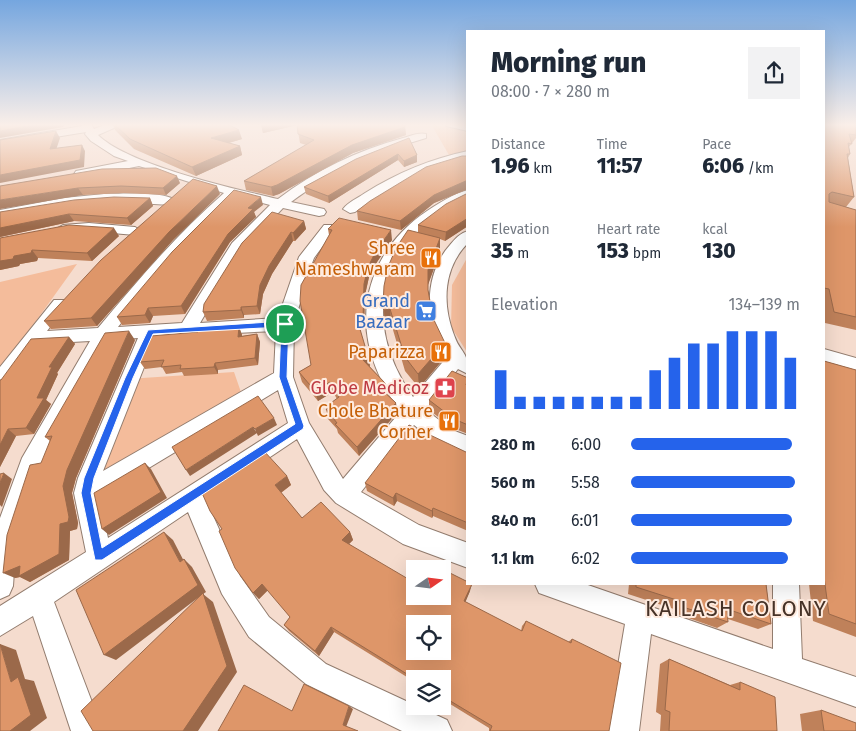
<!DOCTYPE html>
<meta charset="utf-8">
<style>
:root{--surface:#fff;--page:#f2f2f3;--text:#1f2937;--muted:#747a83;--accent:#2563eb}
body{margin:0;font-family:"Fira Sans",sans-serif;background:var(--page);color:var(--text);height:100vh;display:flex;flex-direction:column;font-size:19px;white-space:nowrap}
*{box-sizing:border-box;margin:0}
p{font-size:16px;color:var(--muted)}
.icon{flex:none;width:28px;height:28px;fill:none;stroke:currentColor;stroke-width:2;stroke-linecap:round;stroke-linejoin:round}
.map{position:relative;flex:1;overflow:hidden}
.details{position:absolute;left:466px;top:30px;width:359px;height:555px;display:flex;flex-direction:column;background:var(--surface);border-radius:0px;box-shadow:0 5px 20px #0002}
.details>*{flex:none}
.needle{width:32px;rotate:76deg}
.buttons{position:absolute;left:406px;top:560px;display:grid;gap:10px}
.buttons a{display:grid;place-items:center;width:45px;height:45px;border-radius:0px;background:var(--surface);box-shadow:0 5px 20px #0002;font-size:25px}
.pin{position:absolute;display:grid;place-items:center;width:42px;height:42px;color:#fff;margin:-21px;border:2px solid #fff;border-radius:50%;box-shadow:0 1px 5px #0007}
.round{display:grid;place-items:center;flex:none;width:52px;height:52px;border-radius:0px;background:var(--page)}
.overview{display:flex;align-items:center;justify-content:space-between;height:85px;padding:0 25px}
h1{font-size:28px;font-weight:800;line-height:38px}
.stats{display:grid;grid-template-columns:repeat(3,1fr);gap:8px;height:85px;padding:5px 25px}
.stats div{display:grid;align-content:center}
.stats b{font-size:21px;font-weight:800}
.stats small{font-size:14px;font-weight:400}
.stats p{font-size:14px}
.chart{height:140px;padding:10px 25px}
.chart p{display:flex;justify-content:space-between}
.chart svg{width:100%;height:90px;margin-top:5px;stroke:var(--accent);stroke-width:6}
ul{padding:0 25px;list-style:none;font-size:16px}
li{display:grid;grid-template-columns:80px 60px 1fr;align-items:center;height:38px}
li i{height:12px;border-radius:6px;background:var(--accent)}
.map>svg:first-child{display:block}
</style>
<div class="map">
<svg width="856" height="731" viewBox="0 0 856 731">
<rect width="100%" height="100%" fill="#f5dcce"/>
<!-- green -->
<path fill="#f4bc9b" d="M431 124 467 131V151L449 155Z
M467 258 468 352H467L451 327 452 285Z
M77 264 0 371V282Z
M234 372 243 398 86 486 127 379Z"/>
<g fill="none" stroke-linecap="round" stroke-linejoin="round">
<!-- minor casing -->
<g stroke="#927c6e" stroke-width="2">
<path id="minor" d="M81 124H91L94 129 107 124H123L98 135C128 165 235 189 278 199 315 171 358 150 403 138 410 136 419 132 426 134V138C377 152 332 171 291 202L324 209 326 212 324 215 319 216 283 208 243 250 200 323 278 318 299 257 324 225H334L336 228 314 258 309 271 294 324 293 377 309 423 343 479 401 411C390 399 382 383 376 368 352 308 373 247 427 211 439 203 453 194 468 190V199C380 238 358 319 413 397L447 357C424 325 423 275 450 245 455 239 460 233 468 231V243C443 268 442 304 454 335 461 355 468 349 468 374L458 369 426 410 452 430 468 436V455L437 443 414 425 361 492 419 525 468 543V568L403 544 336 503 324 490 297 439 206 500 240 576 269 617 326 664 447 720 452 731H402L306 684 249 637 222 594 188 512 54 602 103 731H71L33 616 0 636V606L86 552 74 493 78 478 138 338 109 340 40 467 16 541 13 586 9 595 0 599V518L22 458 90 341 36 344 7 386 0 388V367L54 300H66L68 304 47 331 98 328C138 280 177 234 224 193L139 166 80 178 76 177 74 174 76 171 128 161 114 156 91 141 85 134 86 132 0 146V140L82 126ZM236 196 270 205 232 243 182 323 118 327C155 280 192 236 236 196ZM276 331 274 373 103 471 156 337ZM278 390 288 423 108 538 99 498Z
M445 124 468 125V131L446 126Z
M468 151V158C426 168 390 187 355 212L350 213 343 209C348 202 358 198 365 193 397 173 430 159 468 151Z
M104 194C118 194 167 191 176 201 170 208 141 202 131 202 87 200 43 209 0 218V210L64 198Z
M89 223 135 227 142 231 135 235 89 231 63 233 56 229 63 225Z
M824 349 856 358V372L824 363Z
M535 584H585L773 649V584H799L802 659 856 677V707L651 634 639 731H607L625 624 539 593Z"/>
</g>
<!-- minor -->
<use href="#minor" fill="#fff" fill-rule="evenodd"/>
</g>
<!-- wall -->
<path fill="#bf815a" d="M113 124H228L242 139 229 143 240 146 242 155 196 176 134 149 115 130Z
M261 124H407L405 126 406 135 353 153 279 194 273 196 246 190 244 181 306 145 300 143 297 125 263 133Z
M824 124H856V138L849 147 850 154 848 158 854 197 846 207 856 210V330L825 323 824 318Z
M409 138 417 155V162L404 167 398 160 329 203 306 194 304 187Z
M468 156V189L434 203 401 230 358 220 357 211Z
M180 183 166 195 124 193 83 195 0 186Z
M468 193V226L445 241 440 239V252L428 284V290L433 318 445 357 419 388 405 371 391 323 385 324 383 305 418 232V225Z
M220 194 173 240 97 326 51 329 44 321Z
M150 198 153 206 131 225 74 221 0 237V212Z
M263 205 254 212 256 217 230 242 185 314 153 316 150 323 122 325 117 317Z
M304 221 306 229 295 241H293L272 274 263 294 260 314 244 315V318L207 321 203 312Z
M328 229 392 240 377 262 369 277 365 295 364 328 360 329 366 354 370 367 386 384 387 394 396 403 397 413 359 456 338 433 337 429 328 419 326 409 328 408V405L337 399 333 392 318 401 302 382 299 372 311 365 329 235Z
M119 236 92 261 38 258 37 261 20 264 19 266 0 270V238Z
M239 327 242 335V336L257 334 260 342 258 365 218 370V374L184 376 182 372 166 374 162 367 145 369 140 362 198 332Z
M69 337 75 344 57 373 58 374 46 400 51 404 34 434 16 436 0 467V380Z
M135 340 76 478 72 493 78 523 77 529 70 531 69 560 30 582 20 577 15 578 50 441 45 437Z
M824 361 856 370V637L813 621 809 584H824Z
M468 378V434L453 428 429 410V400Z
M468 453V531L433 516 432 518 397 501 394 506 367 491 365 483Z
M287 476 291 485 281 493 302 518 350 532 353 540 349 544 415 596 470 591 465 602 521 631 522 626 526 621 568 642 572 639 609 731H489V728L442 699V679H415V682L334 632 319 656 289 631 284 625 290 617 268 590 259 599 235 568Z
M629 584H766L771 624 758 629 728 619V622L717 628 677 614V610L628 594Z
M669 659 730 685 740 682 777 731H660L661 715 656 712 660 664Z
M821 710 856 731H802L800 714Z"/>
<!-- shaded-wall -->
<path fill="#9b694a" d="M38 124H65L63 127 0 138V131Z
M261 124H298V125L263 133Z
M402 124H407L403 128 405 127 406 135 353 153 279 194 273 196 271 187 352 145Z
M239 130 242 139 214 147 211 138Z
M56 131 60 138 54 156 50 149Z
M82 145 85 151 84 167 0 183V175Z
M240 146 242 155 196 176 192 167Z
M398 154V160L329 203 328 196Z
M417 155V162L404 167V161Z
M177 176 180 183 166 195 163 188Z
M468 180V189L434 203 401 230 400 221 434 195Z
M217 186 220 194 173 240 97 326 91 318 169 232Z
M78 188 83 195 0 209V200Z
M261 197 263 205 254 212 256 217 230 242 185 314 181 306 228 234 248 208Z
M150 198 153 206 131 225 127 218Z
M69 214 74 221 0 237V228Z
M468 218V226L445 241 446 232Z
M304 221 306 229 295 241 293 233Z
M114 228 119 236 92 261 87 253Z
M391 230 392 240 377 262 369 277 365 295 364 328 359 329 357 319 364 284 368 267 376 251Z
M291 232 293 241 272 274 263 294 260 314 257 306 260 285 269 266Z
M440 238V252L428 285V270Z
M32 250 38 258 37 261 20 264 19 266 0 270V261Z
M241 307 244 315V318L241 310Z
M148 308 153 316 150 323 145 315Z
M390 309 391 323 385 324 384 310Z
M239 327 242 335 241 344 238 337Z
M129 331 135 340 76 478 72 493 78 523 77 529 70 531 69 560 30 582 20 577 15 578 3 573 60 524 63 486 67 470Z
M257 334 260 342 258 365 255 358Z
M69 337 75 344 57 373 58 374 46 400 51 404 34 434 26 428 37 398 49 367Z
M445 343V357L419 388 418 374Z
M365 346 366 357 361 349Z
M369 357 370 367 363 360Z
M215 363 218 370V374L214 367Z
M330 382 333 392 318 401 315 391Z
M386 384 387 394 380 388Z
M396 403 397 413 359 456 357 447Z
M274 418 277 425 258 436 255 429Z
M253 427 257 433 190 476 186 470Z
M8 429 16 436 0 467V445Z
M145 463 151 469 167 498 109 535 102 529Z
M4 473 12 479 2 507 0 505V483Z
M287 476 291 485 279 494 275 485Z
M396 493 397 501 394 506 393 498Z
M433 508V516L432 518V511Z
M164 532 173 540 188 569 180 562Z
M350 532 353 540 345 548 342 540Z
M184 559 192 567 206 592 203 594 213 602 237 672 198 731H183L203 594 116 660 104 655Z
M262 584 268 590 259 599 253 593Z
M472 584 470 591 463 608 464 601Z
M331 627 334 632 319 656 315 651Z
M0 644 16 650 25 679 34 681 47 718 30 731H10L11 682Z
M349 706 353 709 346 727 343 725Z"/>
<!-- building -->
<path fill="#de9669" stroke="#9b694a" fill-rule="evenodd" d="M0 124H38L0 131Z
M114 124H228L239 130 211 138 240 146 192 167 130 139Z
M297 124H404L405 127 352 145 277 185 271 187 244 181 314 140 298 134Z
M824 124H856V135L849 134 852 144 848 143 850 154H847L854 197 832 192 829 194V202L856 210V317L834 312 829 289 824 288Z
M56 131 50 149 82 145 80 160 0 175V140Z
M409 138 417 155 404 161 398 154 328 196 304 187 356 159Z
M462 156H468V180L434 195 400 221 357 211 370 201 426 167Z
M156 168 177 176 163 188 121 186 78 188 0 200V186L102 169Z
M193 179 217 186 169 232 91 318 44 321 101 260Z
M234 190 261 197 248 208 253 209 228 234 181 306 148 308 145 315 117 317 172 252Z
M468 193V218L446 232 418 225 446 204Z
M114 197 150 198 127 218 69 214 0 228V212L74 200Z
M272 212 304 221 293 233 291 232 269 266 260 285 257 306 241 307V310L203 312 204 304 242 243Z
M339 218 391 230 376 251 368 267 364 284 363 318 357 319 365 346 361 349 369 357 363 360 384 382 386 384 380 388 396 403 357 447 335 424 337 423 326 409 329 407 328 405 339 397 330 382 315 391 299 372 311 365 300 301 301 285 332 230 328 229Z
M69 225 114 228 87 253 32 250 31 253 14 256 13 259 0 261V238Z
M408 230 440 238 428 270V290L433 318 445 343 418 374 405 357 390 309 384 310 383 305 384 286 388 267 396 248Z
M239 327 238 337 257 334 255 358 215 363 214 367 180 369 181 365 161 367 164 360 140 362 151 336 198 332 199 329Z
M129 331 67 470 63 486 69 517 68 522 60 524 59 554 19 576 20 566 3 573 7 535 30 465 41 463 52 436 45 437 105 333Z
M69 337 49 367H52L37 398H44L26 428 8 429 0 445V380H1L31 339Z
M824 361 856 370V624L829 614 824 577Z
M452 371 468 378 466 385 468 386V425L454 419 429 400Z
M258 396 274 418 255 429 253 427 186 470 172 447Z
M409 425 468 453V523L433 508 432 511 396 493 393 498 365 483Z
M264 451 287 476 275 485 302 518 321 502 350 532 342 540 415 583V596H442V569L468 582V584H472L464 601 522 631 526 621 571 643 572 639 621 663 609 731H490L492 726 442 696V679H415L331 627 315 651 284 625 290 617 262 584 253 593 235 568 219 531 222 529 210 511 202 493ZM415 624H442V651H415Z
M145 463 161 492 102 529 94 493Z
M4 473 0 483V474Z
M164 532 180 562 184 559 198 585 104 655 76 590Z
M432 563 442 569H429Z
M636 584H766L771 624 727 609 728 622 686 608V603L636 587Z
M203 593 227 666 183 731H93L81 711Z
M0 644 11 682 18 677 31 715 10 731H0Z
M669 659 740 690V682L775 697 777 731H669L670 712 665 710Z
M304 684 349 706 343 725 358 731H218L244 685 292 711Z
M821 710 856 723V731H824Z"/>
<!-- sky -->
<linearGradient id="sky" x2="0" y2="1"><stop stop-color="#75a6df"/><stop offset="0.55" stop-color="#faefe9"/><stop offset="1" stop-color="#faefe9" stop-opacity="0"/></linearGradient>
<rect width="856" height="227" fill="url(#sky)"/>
<!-- route -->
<path fill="#2563eb" stroke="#fff" fill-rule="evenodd" d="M285 321 289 324 287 377 304 426 303 429 102 560H95L81 493 84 478 125 378 148 330ZM281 327 279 377 295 424 102 548 91 493 94 478 133 378 153 334Z"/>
<!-- icons -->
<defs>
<g id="restaurant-square" transform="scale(1.125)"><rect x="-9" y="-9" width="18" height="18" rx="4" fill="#e8710a" stroke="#ffebdf"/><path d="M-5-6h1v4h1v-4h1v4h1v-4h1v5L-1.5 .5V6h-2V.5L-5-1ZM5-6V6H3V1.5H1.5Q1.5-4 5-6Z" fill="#fff"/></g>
<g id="supermarket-square" transform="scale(1.125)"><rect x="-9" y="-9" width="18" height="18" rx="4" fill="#3f7fe0" stroke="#ffebdf"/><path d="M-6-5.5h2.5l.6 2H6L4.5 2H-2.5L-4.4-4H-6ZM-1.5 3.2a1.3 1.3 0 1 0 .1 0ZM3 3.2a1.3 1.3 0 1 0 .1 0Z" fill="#fff"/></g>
<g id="pharmacy-square" transform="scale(1.125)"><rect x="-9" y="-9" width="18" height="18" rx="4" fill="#e0444e" stroke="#ffebdf"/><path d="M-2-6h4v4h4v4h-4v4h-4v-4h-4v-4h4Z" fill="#fff"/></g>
</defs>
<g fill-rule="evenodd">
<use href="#restaurant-square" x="431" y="258"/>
<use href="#supermarket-square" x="426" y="311"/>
<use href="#restaurant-square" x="441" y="352"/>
<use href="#pharmacy-square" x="445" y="388"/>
<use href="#restaurant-square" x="449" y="421"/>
</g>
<g text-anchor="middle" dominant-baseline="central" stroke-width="4" stroke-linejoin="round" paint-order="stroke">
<!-- food labels -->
<g font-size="18" fill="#c56008" stroke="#ffebdf" text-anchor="end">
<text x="415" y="248">Shree<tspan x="415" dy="21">Nameshwaram</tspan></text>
<text x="425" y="352">Paparizza</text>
<text x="433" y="411">Chole Bhature<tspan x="433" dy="21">Corner</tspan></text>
</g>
<!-- shop labels -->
<g font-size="18" fill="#366cbe" stroke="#ffebdf" text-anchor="end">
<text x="410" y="301">Grand<tspan x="410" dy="21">Bazaar</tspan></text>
</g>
<!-- health labels -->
<g font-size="18" fill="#be3a42" stroke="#ffebdf" text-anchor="end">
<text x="429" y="388">Globe Medicoz</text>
</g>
<!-- near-neighbourhood labels -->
<g font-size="22" letter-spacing="1" fill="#473328" stroke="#ffebdf">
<text x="736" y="608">KAILASH COLONY</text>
</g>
</g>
</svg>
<div class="buttons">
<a><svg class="needle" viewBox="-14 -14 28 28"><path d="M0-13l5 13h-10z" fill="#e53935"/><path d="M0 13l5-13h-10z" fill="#747a83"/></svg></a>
<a><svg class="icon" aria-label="locate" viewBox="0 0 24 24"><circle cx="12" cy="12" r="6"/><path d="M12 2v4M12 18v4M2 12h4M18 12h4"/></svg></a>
<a><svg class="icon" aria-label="layers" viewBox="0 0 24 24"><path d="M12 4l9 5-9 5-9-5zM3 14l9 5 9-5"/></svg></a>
</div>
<div class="pin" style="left:285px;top:324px;background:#1e9e55"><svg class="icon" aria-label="arrive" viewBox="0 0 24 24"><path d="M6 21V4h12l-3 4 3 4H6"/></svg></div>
<section class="details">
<div class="overview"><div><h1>Morning run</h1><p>08:00 · 7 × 280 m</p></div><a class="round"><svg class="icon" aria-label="share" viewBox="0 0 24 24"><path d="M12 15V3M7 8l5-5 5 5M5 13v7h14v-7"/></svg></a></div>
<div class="stats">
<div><p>Distance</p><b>1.96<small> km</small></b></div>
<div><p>Time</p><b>11:57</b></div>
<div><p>Pace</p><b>6:06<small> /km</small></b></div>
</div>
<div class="stats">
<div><p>Elevation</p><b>35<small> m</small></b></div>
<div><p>Heart rate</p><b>153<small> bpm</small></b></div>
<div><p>kcal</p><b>130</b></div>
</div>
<div class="chart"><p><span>Elevation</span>134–139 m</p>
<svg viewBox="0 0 160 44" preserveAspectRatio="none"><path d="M5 44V25M15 44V38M25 44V38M35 44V38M45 44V38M55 44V38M65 44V38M75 44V38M85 44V25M95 44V19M105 44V12M115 44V12M125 44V6M135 44V6M145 44V6M155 44V19"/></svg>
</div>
<ul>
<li><b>280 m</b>6:00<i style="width:95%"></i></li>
<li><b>560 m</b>5:58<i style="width:97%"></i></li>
<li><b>840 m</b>6:01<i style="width:95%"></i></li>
<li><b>1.1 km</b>6:02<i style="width:93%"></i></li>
</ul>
</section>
</div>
